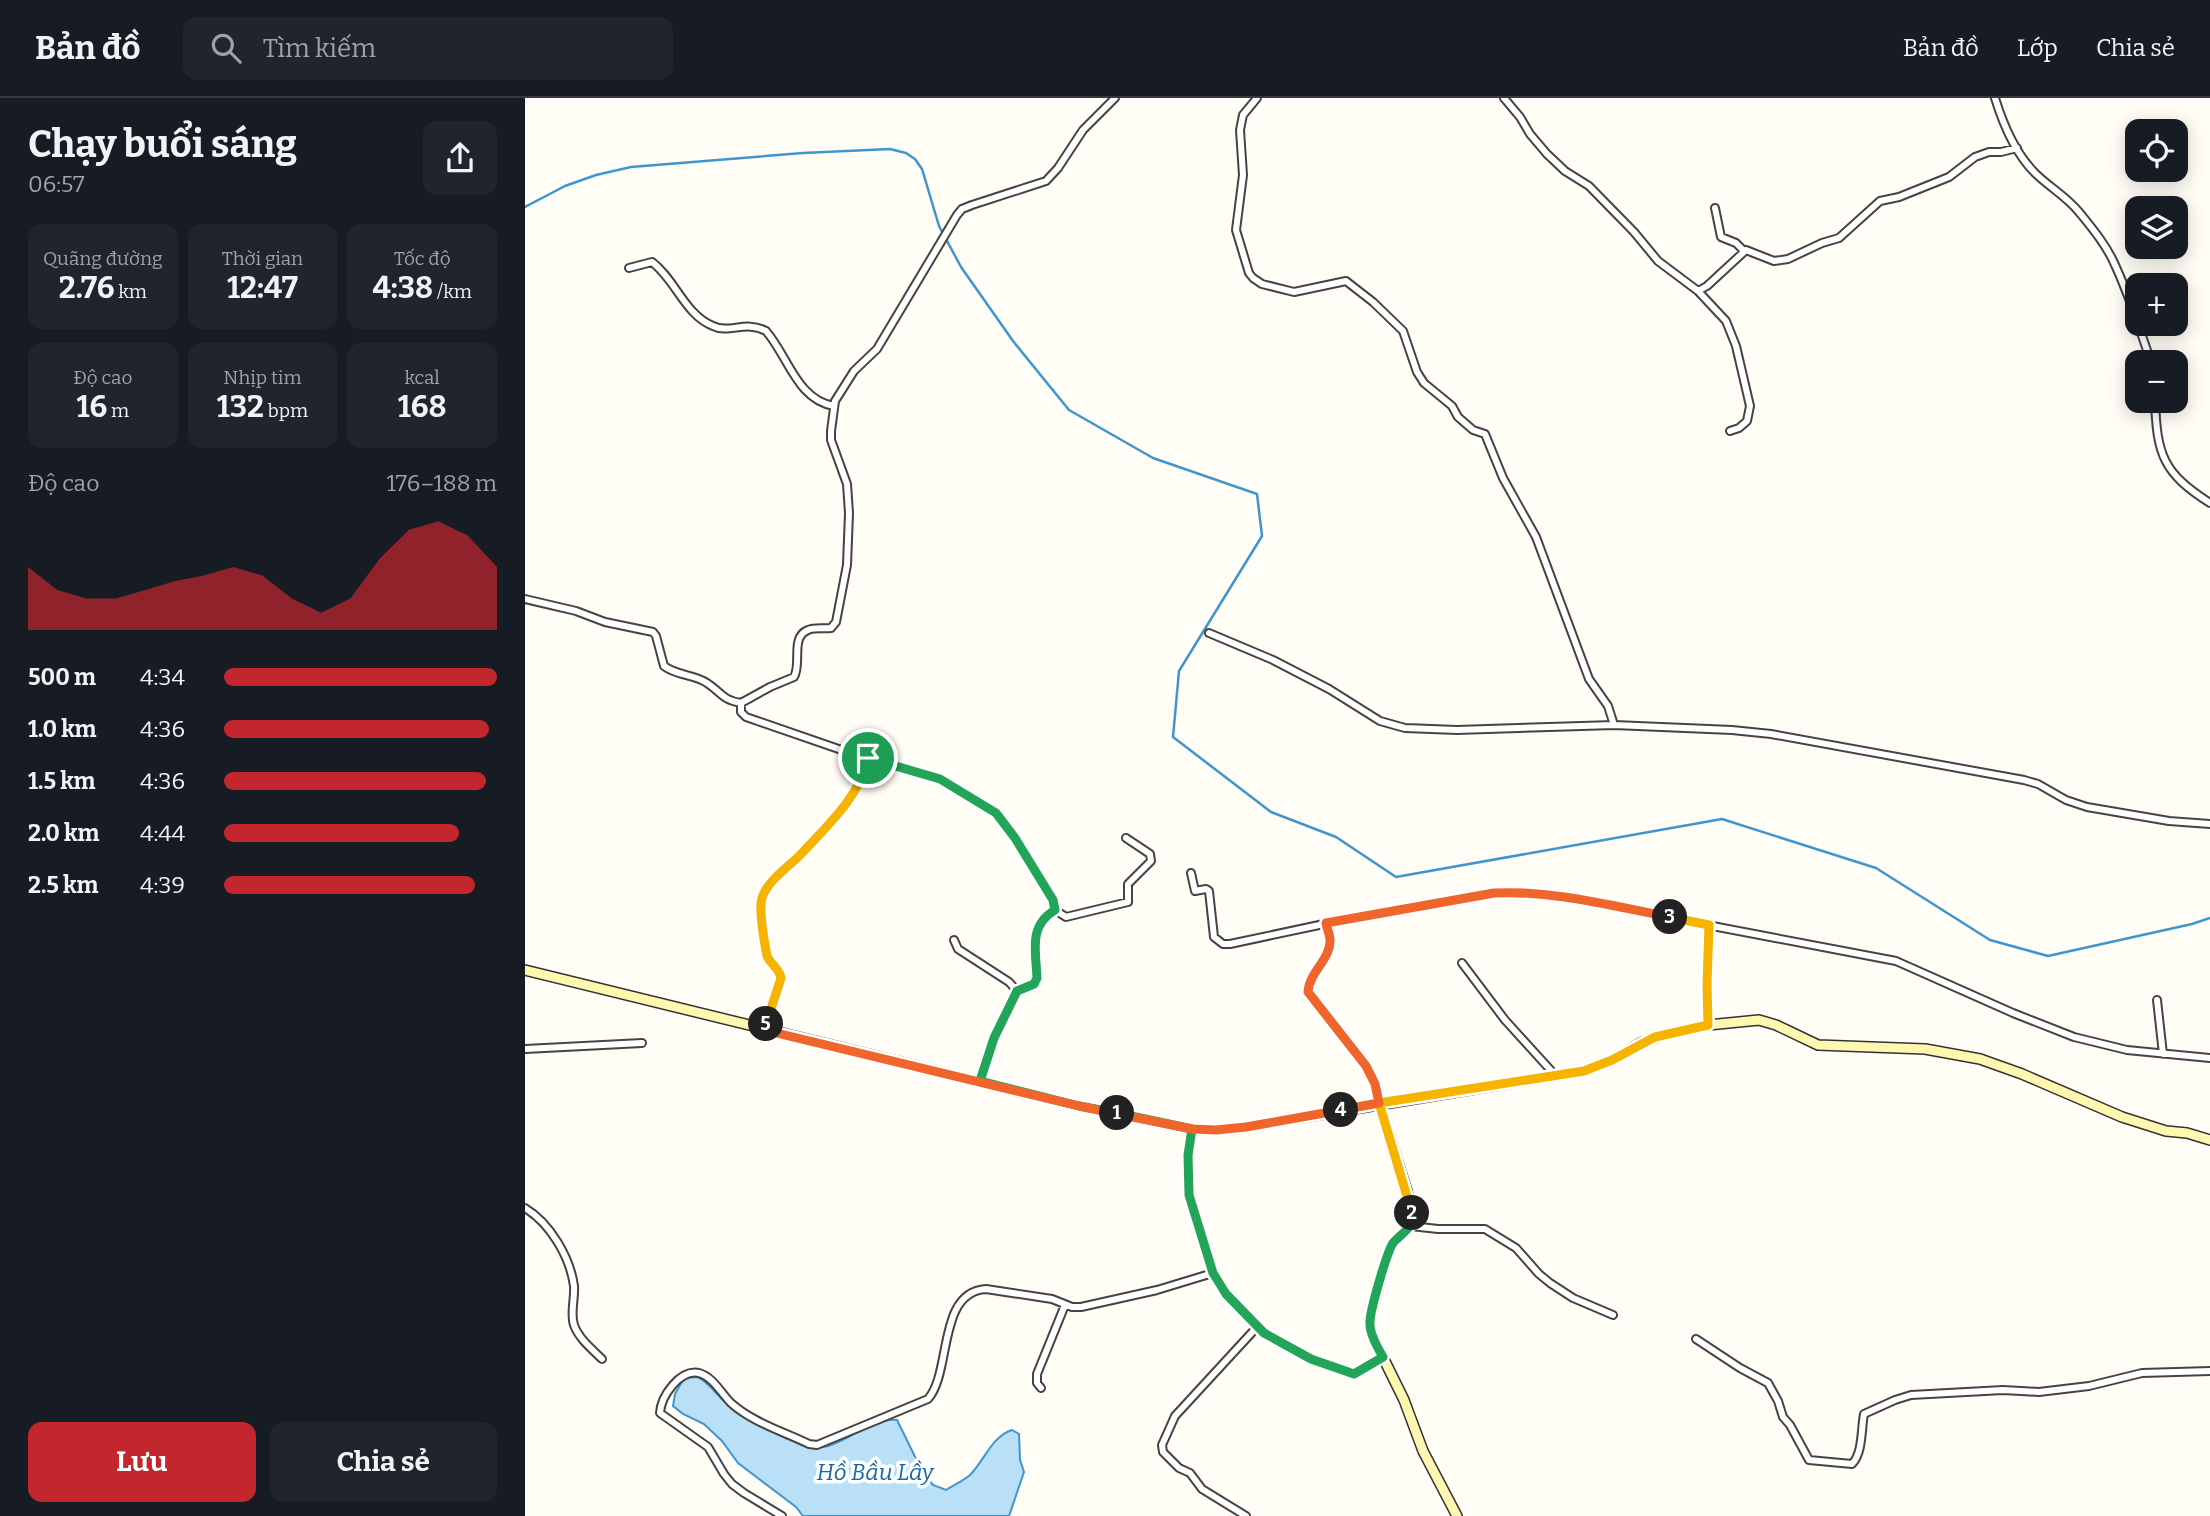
<!DOCTYPE html>
<html lang="vi">
<meta charset="utf-8">
<style>
:root{--surface:#171b24;--page:#20242c;--text:#f1f3f6;--muted:#9ea1a6;--line:#363941;--accent:#c4262e}
body{margin:0;font-family:Bitter,serif;background:var(--page);color:var(--text);height:100vh;display:flex;flex-direction:column;font-size:26px;white-space:nowrap}
*{box-sizing:border-box;margin:0}
p{font-size:23px;color:var(--muted)}
.icon{flex:none;width:38px;height:38px;fill:none;stroke:currentColor;stroke-width:2;stroke-linecap:round;stroke-linejoin:round}
.map{position:relative;flex:1;overflow:hidden}
.sheet{display:flex;flex-direction:column;background:var(--surface);width:525px}
.sheet>*{flex:none}
.fabs{position:absolute;left:1600px;top:21px;display:grid;gap:14px}
.fabs a{display:grid;place-items:center;width:63px;height:63px;border-radius:14px;background:var(--surface);box-shadow:0 4px 18px #0003;font-size:35px}
.pin{position:absolute;display:grid;place-items:center;width:60px;height:60px;color:#fff;margin:-30px;border:4px solid #fff;border-radius:50%;box-shadow:0 2px 7px #0007}
.km{position:absolute;width:35px;height:35px;margin:-18px;border-radius:50%;background:#222;color:#fff;font-size:19px;line-height:35px;text-align:center}
.round{display:grid;place-items:center;flex:none;width:74px;height:74px;border-radius:14px;background:var(--page)}
.headline{display:flex;align-items:center;justify-content:space-between;height:119px;padding:0 28px}
h1{font-size:38px;font-weight:700;line-height:52px}
.metrics{display:grid;grid-template-columns:repeat(3,1fr);gap:10px;height:119px;padding:7px 28px}
.metrics div{display:grid;align-content:center;border-radius:14px;background:var(--page);text-align:center}
.metrics b{font-size:30px;font-weight:700}
.metrics small{font-size:19px;font-weight:400}
.metrics p{font-size:19px}
.chart{height:196px;padding:14px 28px}
.chart p{display:flex;justify-content:space-between}
.chart svg{width:100%;height:126px;margin-top:7px;fill:var(--accent);opacity:.7}
.cta{display:flex;gap:14px;margin-top:auto;padding:14px 28px}
.cta a{flex:1;height:80px;border-radius:14px;background:var(--accent);color:#fff;font-size:28px;font-weight:700;line-height:80px;text-align:center}
.cta a+a{background:var(--page);color:var(--text)}
ul{padding:0 28px;list-style:none;font-size:23px}
li{display:grid;grid-template-columns:112px 84px 1fr;align-items:center;height:52px}
li i{height:18px;border-radius:9px;background:var(--accent)}
header{display:flex;align-items:center;gap:42px;box-sizing:border-box;height:98px;padding:0 35px;background:var(--surface);border-bottom:2px solid var(--line)}
header strong{font-size:33px}
nav{display:flex;gap:38px;margin-inline-start:auto;font-size:24px}
.search{width:490px;height:63px;background:var(--page);display:flex;align-items:center;gap:18px;box-sizing:border-box;padding:0 24px;border-radius:14px;color:var(--muted);font-size:26px}
main{display:flex;flex:1;min-height:0}
.map>svg:first-child{display:block}
</style>
<header>
<strong>Bản đồ</strong>
<div class="search"><svg class="icon" aria-label="search" viewBox="0 0 24 24"><circle cx="10" cy="10" r="6"/><path d="M15 15l6 6"/></svg>Tìm kiếm</div>
<nav><a>Bản đồ</a><a>Lớp</a><a>Chia sẻ</a></nav>
</header>
<main>
<section class="sheet">
<div class="headline"><div><h1>Chạy buổi sáng</h1><p>06:57</p></div><a class="round"><svg class="icon" aria-label="share" viewBox="0 0 24 24"><path d="M12 15V3M7 8l5-5 5 5M5 13v7h14v-7"/></svg></a></div>
<div class="metrics">
<div><p>Quãng đường</p><b>2.76<small> km</small></b></div>
<div><p>Thời gian</p><b>12:47</b></div>
<div><p>Tốc độ</p><b>4:38<small> /km</small></b></div>
</div>
<div class="metrics">
<div><p>Độ cao</p><b>16<small> m</small></b></div>
<div><p>Nhịp tim</p><b>132<small> bpm</small></b></div>
<div><p>kcal</p><b>168</b></div>
</div>
<div class="chart"><p><span>Độ cao</span>176–188 m</p>
<svg viewBox="0 0 160 44" preserveAspectRatio="none"><path d="M0 44V22L10 30L20 33L30 33L40 30L50 27L60 25L70 22L80 25L90 33L100 38L110 33L120 19L130 9L140 6L150 11L160 22V44z"/></svg>
</div>
<ul>
<li><b>500 m</b>4:34<i style="width:100%"></i></li>
<li><b>1.0 km</b>4:36<i style="width:97%"></i></li>
<li><b>1.5 km</b>4:36<i style="width:96%"></i></li>
<li><b>2.0 km</b>4:44<i style="width:86%"></i></li>
<li><b>2.5 km</b>4:39<i style="width:92%"></i></li>
</ul>
<div class="cta"><a>Lưu</a><a>Chia sẻ</a></div>
</section>
<div class="map">
<svg width="1685" height="1418" viewBox="0 0 1685 1418">
<rect width="100%" height="100%" fill="#fffdf5"/>
<!-- water -->
<path fill="#b9e0f7" stroke="#3f96cf" stroke-width="2" d="M173 1279C188 1288 195 1302 209 1312 226 1324 283 1355 303 1348 327 1341 346 1320 372 1322L398 1375 408 1387 421 1392C429 1387 438 1383 445 1377 460 1362 466 1339 487 1332L494 1336 495 1362 499 1374 484 1418H278L271 1409 213 1365 197 1343 179 1326 158 1316 148 1308 150 1296 159 1280Z"/>
<g fill="none" stroke-linecap="round" stroke-linejoin="round">
<!-- stream -->
<path stroke="#3f96cf" stroke-width="2.5" d="M0 109 40 88 71 77 106 69 278 55 365 51 381 55 390 61 397 71 414 128 436 169 488 243 544 312 628 360 732 396 737 438 654 573 648 639 746 714 811 739 871 779 1197 721 1351 770 1465 842 1523 858 1667 826 1685 820"/>
<!-- street casing -->
<g stroke="#444" stroke-width="10">
<path id="street" d="M732 0 718 17 715 32 718 77 711 132 724 175 728 180 737 186 769 194 821 183 848 204 878 233 892 274 899 285 927 308 933 319 948 332 960 336 978 380 1011 439 1064 581 1083 608 1089 627
M979 0 995 19 1005 36 1022 56 1040 73 1064 88 1109 134 1133 163 1173 193 1201 223 1211 248 1225 308 1222 323 1214 330 1205 333
M1470 0C1478 26 1490 55 1510 75 1524 89 1541 98 1554 114 1567 130 1582 148 1590 167 1598 184 1605 203 1612 222
M1190 110 1196 139 1211 145 1219 153
M104 170 127 164C150 181 160 217 188 228 204 236 221 222 241 233 263 258 272 302 309 308
M1173 193 1182 188 1221 152 1249 163 1263 161 1297 145 1314 140 1355 103 1374 99 1424 79 1450 59 1464 54H1476L1492 50
M1613 226 1626 264
M1630 303C1632 357 1638 375 1685 405
M0 501 51 513 80 524 128 534 131 538 139 568C152 578 169 576 182 585 196 594 197 602 216 605
M684 535 748 562 804 591 855 623 880 630 932 632 1089 627 1207 632 1246 636 1499 682 1513 686 1541 702 1562 709 1644 723 1685 726
M666 775 670 793 681 791 684 793 689 839 698 846H705L813 823 969 795 1009 794 1371 863 1488 915 1549 939 1602 952 1685 960
M530 812 524 796 479 723 471 715 426 686 399 675 331 657 221 619 216 614V605L245 589 269 579C277 566 265 539 283 532 290 529 299 531 306 530L311 524 322 467 324 415 322 386 306 342V333L310 303 329 273 352 251 432 117 437 111 447 107 521 83 533 70 558 32 590 0
M801 826C802 831 805 837 805 842 806 861 784 874 783 894L822 941 845 974 854 1005
M429 842 433 851 484 884 492 893
M937 865 980 922 1030 977
M1632 902 1638 956
M1183 927 1182 886 1184 827
M239 932 256 880C255 871 246 867 242 858 239 842 235 822 236 805 238 786 264 769 276 756 301 729 336 697 343 660
M0 951 117 945
M455 983 469 940 492 893 509 886 512 880C511 854 503 827 530 812L541 819 603 804V786L626 763 625 756 601 740
M667 1031 663 1057 665 1097 688 1175 701 1196 739 1235 786 1261 829 1276 858 1259
M0 1110C25 1125 45 1159 49 1188 50 1201 45 1215 49 1227 54 1241 67 1251 77 1261
M886 1128 913 1131H960L991 1150 1014 1176 1025 1185 1048 1200 1088 1217
M1171 1241 1215 1270 1243 1285 1253 1303 1258 1319 1265 1327 1284 1362 1327 1366C1338 1355 1336 1331 1339 1316L1370 1302 1386 1297 1478 1292 1514 1294 1564 1288 1617 1275 1685 1273
M516 1290 512 1285V1276L540 1207
M257 1418 219 1395 207 1386 199 1376 183 1349 135 1315C136 1298 155 1271 174 1275 188 1279 196 1295 206 1305 227 1324 259 1334 284 1346L292 1347 403 1301C427 1274 412 1194 461 1191L527 1201 547 1209H556L632 1192 688 1175
M721 1418 677 1391 665 1375 654 1370 638 1354 637 1347 650 1318 732 1229"/>
</g>
<!-- secondary casing -->
<g stroke="#333" stroke-width="12">
<path id="secondary" d="M0 872 554 1008 667 1031 690 1032 721 1029 1059 973 1087 962 1116 945 1141 936 1183 927 1234 922 1251 927 1293 947 1400 951 1455 961 1497 976 1597 1019 1641 1033 1662 1035 1685 1042
M854 1005 882 1093 888 1124 868 1146 863 1155 846 1215 844 1225 847 1237 879 1302 898 1353 932 1418"/>
</g>
<!-- street -->
<use href="#street" stroke="#fff" stroke-width="6"/>
<!-- secondary -->
<use href="#secondary" stroke="#fff6b0" stroke-width="9"/>
</g>
<g fill="none" stroke-linecap="round" stroke-linejoin="round">
<!-- split-1 casing -->
<g stroke="#fff" stroke-width="14">
<path id="split-1" d="M343 660 415 681 471 715 490 740 528 802 530 812C503 828 511 853 512 880L509 886 492 893 469 940 455 983 554 1008 592 1015"/>
</g>
<!-- split-2 casing -->
<g stroke="#fff" stroke-width="14">
<path id="split-2" d="M592 1015 667 1031 663 1057 664 1097 688 1175 701 1196 739 1235 786 1261 829 1276 858 1259C852 1249 844 1235 845 1224 845 1212 862 1154 868 1145 877 1134 889 1131 887 1115"/>
</g>
<!-- split-3 casing -->
<g stroke="#fff" stroke-width="14">
<path id="split-3" d="M887 1115 854 1005 1059 973 1087 962 1130 939 1183 927 1182 886 1184 827 1145 819"/>
</g>
<!-- split-4 casing -->
<g stroke="#fff" stroke-width="14">
<path id="split-4" d="M816 1012 854 1005 850 986 841 968 783 894C784 874 806 861 805 842 805 837 802 831 801 825L969 795C1028 792 1087 808 1145 819"/>
</g>
<!-- split-5 casing -->
<g stroke="#fff" stroke-width="14">
<path id="split-5" d="M241 926 239 932 554 1008 667 1031 691 1032 721 1029 816 1012"/>
</g>
<!-- split-6 casing -->
<g stroke="#fff" stroke-width="14">
<path id="split-6" d="M241 926 256 880C255 871 246 867 242 858 239 842 235 822 236 805 238 785 264 769 276 756 301 729 336 697 343 660"/>
</g>
<!-- split-1 -->
<use href="#split-1" stroke="#22a559" stroke-width="9"/>
<!-- split-2 -->
<use href="#split-2" stroke="#22a559" stroke-width="9"/>
<!-- split-3 -->
<use href="#split-3" stroke="#f5b400" stroke-width="9"/>
<!-- split-4 -->
<use href="#split-4" stroke="#f0652b" stroke-width="9"/>
<!-- split-5 -->
<use href="#split-5" stroke="#f0652b" stroke-width="9"/>
<!-- split-6 -->
<use href="#split-6" stroke="#f5b400" stroke-width="9"/>
</g>
<g text-anchor="middle" dominant-baseline="central" stroke-width="7" stroke-linejoin="round" paint-order="stroke">
<!-- water labels -->
<g font-size="23" font-style="italic" fill="#1768a6" stroke="#fff">
<text x="350" y="1374">Hồ Bầu Lầy</text>
</g>
</g>
</svg>
<div class="fabs">
<a><svg class="icon" aria-label="locate" viewBox="0 0 24 24"><circle cx="12" cy="12" r="6"/><path d="M12 2v4M12 18v4M2 12h4M18 12h4"/></svg></a>
<a><svg class="icon" aria-label="layers" viewBox="0 0 24 24"><path d="M12 4l9 5-9 5-9-5zM3 14l9 5 9-5"/></svg></a>
<a>+</a>
<a>−</a>
</div>
<div class="pin" style="left:343px;top:660px;background:#1e9e55"><svg class="icon" aria-label="arrive" viewBox="0 0 24 24"><path d="M6 21V4h12l-3 4 3 4H6"/></svg></div>
<b class="km" style="left:592px;top:1015px">1</b>
<b class="km" style="left:887px;top:1115px">2</b>
<b class="km" style="left:1145px;top:819px">3</b>
<b class="km" style="left:816px;top:1012px">4</b>
<b class="km" style="left:241px;top:926px">5</b>
</div>
</main>
